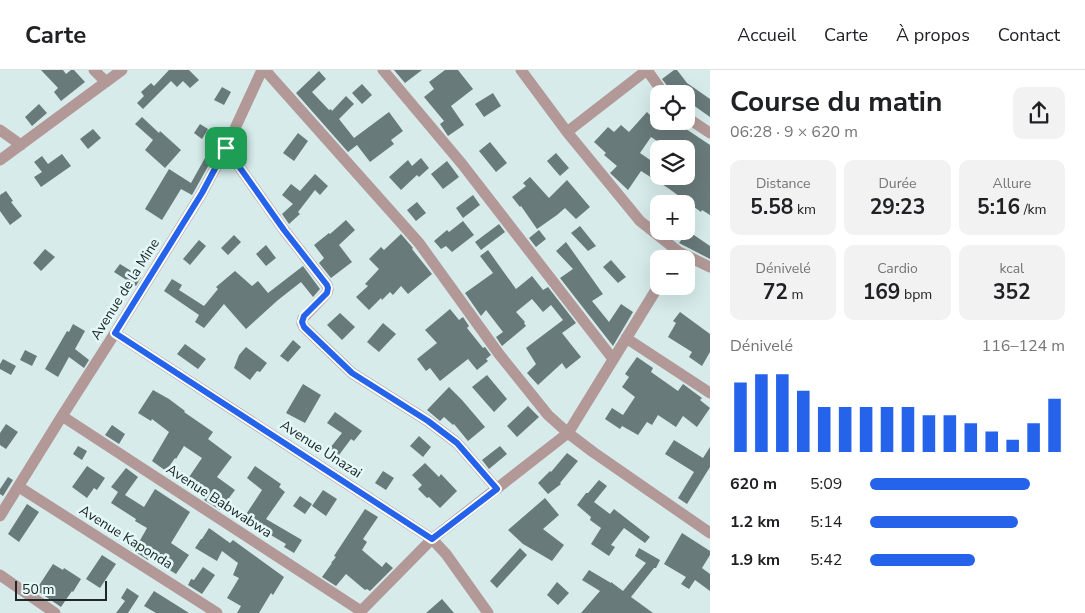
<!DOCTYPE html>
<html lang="fr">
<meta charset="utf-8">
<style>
:root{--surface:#fff;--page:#f2f2f2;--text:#202124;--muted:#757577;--line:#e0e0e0;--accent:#2563eb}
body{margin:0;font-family:"Nunito Sans",sans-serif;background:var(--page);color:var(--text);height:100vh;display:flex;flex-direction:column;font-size:19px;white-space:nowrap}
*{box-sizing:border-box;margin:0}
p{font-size:16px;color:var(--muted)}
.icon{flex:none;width:28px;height:28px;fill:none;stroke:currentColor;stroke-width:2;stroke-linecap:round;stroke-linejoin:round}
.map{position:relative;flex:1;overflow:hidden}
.panel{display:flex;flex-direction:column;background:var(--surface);width:375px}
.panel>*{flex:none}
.controls{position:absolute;left:650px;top:15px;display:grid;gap:10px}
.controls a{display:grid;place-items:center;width:45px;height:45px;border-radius:10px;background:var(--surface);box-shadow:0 5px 20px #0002;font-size:25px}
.scale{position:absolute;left:15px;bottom:12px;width:92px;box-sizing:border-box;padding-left:5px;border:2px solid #202727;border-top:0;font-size:14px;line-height:18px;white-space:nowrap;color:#202727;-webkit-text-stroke:4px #e4f8f8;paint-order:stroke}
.pin{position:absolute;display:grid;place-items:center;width:42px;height:42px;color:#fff;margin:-21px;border-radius:10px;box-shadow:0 2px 8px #0006}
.round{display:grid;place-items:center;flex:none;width:52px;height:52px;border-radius:10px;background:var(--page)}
.head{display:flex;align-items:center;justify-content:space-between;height:85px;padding:0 20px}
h1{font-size:28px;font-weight:700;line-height:38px}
.metrics{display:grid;grid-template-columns:repeat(3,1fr);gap:8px;height:85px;padding:5px 20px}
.metrics div{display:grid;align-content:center;border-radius:10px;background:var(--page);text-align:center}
.metrics b{font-size:21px;font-weight:700}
.metrics small{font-size:14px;font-weight:400}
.metrics p{font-size:14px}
.chart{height:140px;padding:10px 20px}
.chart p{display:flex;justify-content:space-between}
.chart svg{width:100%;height:90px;margin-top:5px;stroke:var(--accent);stroke-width:6}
ul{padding:0 20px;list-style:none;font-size:16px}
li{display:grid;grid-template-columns:80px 60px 1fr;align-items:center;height:38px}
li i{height:12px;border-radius:6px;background:var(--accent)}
header{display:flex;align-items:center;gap:30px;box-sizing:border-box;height:70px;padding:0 25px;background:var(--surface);border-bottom:1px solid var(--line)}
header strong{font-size:24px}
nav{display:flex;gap:28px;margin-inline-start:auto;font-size:18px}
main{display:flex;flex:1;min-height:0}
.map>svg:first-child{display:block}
</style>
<header>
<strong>Carte</strong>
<nav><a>Accueil</a><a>Carte</a><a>À propos</a><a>Contact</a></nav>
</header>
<main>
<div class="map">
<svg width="710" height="543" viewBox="0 0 710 543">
<rect width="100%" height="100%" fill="#d7ebeb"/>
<!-- building -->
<path fill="#697a7a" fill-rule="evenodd" d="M41 0H63L66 4 71 0H74L85 12 61 31 54 22 58 18Z
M169 0H189L199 10 190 18 183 11 177 17 171 11 143 39 137 33 144 26 141 22 151 13 154 16Z
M394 0H422L405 13Z
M445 0H458L473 19 451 36 464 55 448 66 440 54 444 51 424 27 434 19 429 12Z
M674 0H677L687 13 710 29V47L686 30V24H674L668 17 662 9Z
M319 1 326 9 312 22 329 40 331 39 332 41 346 26 354 34 339 49 354 68 389 42 403 61 391 70 394 74 370 92 357 75 348 82 296 23Z
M362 14 372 25 362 34 352 23Z
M222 17 231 22 224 35 214 30Z
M493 23 501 36 484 47 475 34Z
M39 34 47 43 32 56 25 47Z
M647 42 657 52 658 51H674L710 75V145L702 140 701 142 668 118 641 101 628 120 610 103 617 96 604 85 606 83 594 72 608 57 614 62 621 55 629 62ZM651 67 669 79H686V106H659V96L640 83Z
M142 47 159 63 160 61 181 80 165 98 145 80 153 70 135 54Z
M200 54 208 59 202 69 194 63Z
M93 59 101 68 88 79 80 69Z
M298 63 308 71 294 91 283 83Z
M490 72 507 93 496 102 479 81Z
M556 83 569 98 560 106 547 91Z
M62 84 71 96 41 117 34 107 42 102 34 92 42 86 48 94Z
M205 88 211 91 192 125 181 119 162 150 145 139 169 99 191 113Z
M421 88 429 98 419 107 417 105 401 120 389 107 408 90 412 96Z
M447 91 459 107 443 119 431 104Z
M315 104 328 116 320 125 315 120 298 142 300 144 289 154 282 144 293 134 282 125 291 114 300 121Z
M530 107 549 128 567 110 590 137 576 149 565 138 557 145 537 159 521 136 520 137 512 127 526 116 523 113Z
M6 121 13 131 11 132 22 146 10 155 0 141V125Z
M473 125 480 135 463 148 456 138Z
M417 132 426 143 416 151 407 140Z
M346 150 355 160 339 175 352 192 331 208 319 193 324 188 314 175 329 163 330 164Z
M463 151 474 165 452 182 446 176 441 179 434 171 447 160 449 162Z
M499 154 505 162 481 180 475 172Z
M580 156 596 176 588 181 571 163Z
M539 160 546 169 536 177 529 168Z
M688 161 710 176V189L679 173Z
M401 164 413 178 412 179 432 204 408 224 401 216 393 225 390 222 382 230 381 228 369 240 356 227 368 216 365 214 379 199 369 189 381 177 384 180Z
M234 165 241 172 228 185 221 178Z
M199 170 206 176 190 195 183 189Z
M566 172 603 224 592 231 609 252 621 234 633 242 613 276 560 208 573 199 556 181Z
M266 175 276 188 266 196 256 184Z
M45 179 55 187 41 201 33 193Z
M488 180 516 219 532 206 543 220 548 217 576 253 562 263 581 287 566 299 562 293 538 315 527 303 536 294 526 278 563 250 551 235 543 242 532 229 516 242 525 252 524 253 526 256 502 276 496 267 503 262 486 240 481 246 465 223 493 203 480 186Z
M611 190 626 207 618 213 603 197Z
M120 194 141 207 136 216 114 202Z
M303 196 320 219 313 227 301 212 278 230 246 259 224 234 204 258 195 252 199 245 164 221 172 209 182 215 179 220 204 236 218 219 216 217 235 201 252 216 258 211 268 223Z
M450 239 459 250 463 247 469 256 467 258 483 278 485 277 491 285 486 289 488 291 477 300 468 289 440 311 430 298 426 301 417 289 437 273 425 260Z
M680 242 710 264V282L702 296 689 287 692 282 668 267 676 253 673 251Z
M340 243 355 257 342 270 327 255Z
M383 253 396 264 379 282 367 272Z
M73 254 85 261 75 279 89 290 84 298 69 287 58 307 45 299 67 261 69 262Z
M293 270 301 277 288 292 280 286Z
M185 274 206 289 198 299 177 284Z
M246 277 267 293 260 302 257 301 250 310 234 298 239 285Z
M25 280 37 286 32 296 20 290Z
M637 287 653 298 651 302 678 321 683 314 702 328 700 330 710 338 697 357 683 346 676 357 658 345 652 355 647 352 638 365 622 356 620 359 605 349 612 338 623 345 635 327 622 317 629 307 625 304Z
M3 289 16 296 11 305 0 299V294Z
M487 305 507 329 494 342 472 317Z
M303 314 321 325 305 353 286 343Z
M449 317 462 330 485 357 468 371 454 354 453 355 444 347 440 351 427 340Z
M153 320 169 329 185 341 184 342 213 362 208 369 232 387 217 407 235 420 220 440 204 430 206 427 185 413 202 388 184 376 176 389 175 388 166 401 152 391 169 362 152 349 151 351 138 343Z
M528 336 539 347 517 367 507 356Z
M335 342 362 361 354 371 351 369 339 385 330 378 342 363 327 353Z
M6 354 18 362 6 379 0 375V363Z
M112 355 125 364 119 374 105 365Z
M419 366 431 377 423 387 410 376Z
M674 370 703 388 710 377V397L687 434 678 428 694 402 665 384Z
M78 376 87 381 82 390 73 384Z
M500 376 507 384 489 399 482 390Z
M567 383 578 391 560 413 561 414 548 424 538 413 550 401 551 402Z
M425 393 439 407 441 404 457 421 440 438 429 427 427 428 418 419 422 415 412 405Z
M87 396 105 408 97 420 94 418 87 428 72 417Z
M255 396 281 414 279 417 285 422 266 449 302 470 294 483 284 477 286 474 259 458 258 459 243 449 262 420 247 408Z
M126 398 138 407 125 425 144 437 155 419 190 442 171 473 189 485 176 504 150 488 148 490 134 481 147 458 135 451 136 449 111 433 118 422 111 417Z
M383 401 394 408 386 420 375 413Z
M8 407 13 410 3 426 0 424V419Z
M599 410 607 416 594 432 610 444 614 439 650 467 645 473 624 458 611 475 615 477 609 486 591 474 601 458 590 450 591 447 577 435 586 423H588Z
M323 420 337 429 326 446 312 436Z
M300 426 312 434 305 444 293 436Z
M545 428 559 445 543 459 564 475 552 491 523 474 508 460Z
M27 434 39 442 19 472 8 464Z
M365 439 378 447 363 469 367 472 362 480 382 497 386 492 393 498 370 521 367 519 365 520 346 504 336 516 322 507 332 493H331L336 487 334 486Z
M209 458 230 473 233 470 284 507 273 525 271 523 259 543H237L241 536 227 528 239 508 233 505 238 493 222 481 217 491 195 478 201 469H202Z
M682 463 710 481V485L702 498 710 504V521L695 510 689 519 681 514 686 507 664 494Z
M520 478 527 485 497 518 490 511Z
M639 478 660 490 656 498H654L631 527 653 543H581L600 521 582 510 589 500 611 513V512L623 521 646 493 635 486Z
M102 485 116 494 100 518 86 509Z
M53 494 63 500 64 498 81 509 73 522 72 521 61 537 36 520Z
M203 497 215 505 202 524 188 515 191 509 194 510Z
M557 512 569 523 558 535 547 525Z
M127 518 139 526 128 543H116L125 531 121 528Z
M154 521 189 543H156L144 536Z
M442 529 454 543H426Z"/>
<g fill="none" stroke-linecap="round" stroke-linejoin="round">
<!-- street -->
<path stroke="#b29998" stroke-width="11" d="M94 0 106 12
M265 0 419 173 499 284 548 345 568 363 593 382 710 463
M383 0 462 94 613 289
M521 0 567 62 640 151 679 182 710 197
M647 0 664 24
M686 47 710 63
M0 60 21 75
M567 62 647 0
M226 78 284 160 327 215 328 219 327 223 303 248 302 253 304 257 352 303 428 351 457 373 497 419
M0 90 122 0
M115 263 432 469 446 484 488 543
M626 268 710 323
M62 346 361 541
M19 417 217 543
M0 446 62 346 115 263 202 123 226 78 262 0
M0 505 55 543
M359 543 432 469 568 363 659 215"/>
</g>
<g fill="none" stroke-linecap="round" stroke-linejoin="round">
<!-- route casing -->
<g stroke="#fff" stroke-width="10">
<path id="route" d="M226 78 284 160 327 215 328 218 327 223 304 246 302 252 304 257 352 303 428 351 457 373 497 419 432 469 115 263 202 123Z"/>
</g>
<!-- route -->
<use href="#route" stroke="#2563eb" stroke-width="6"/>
</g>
<g text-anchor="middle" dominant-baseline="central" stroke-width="5" stroke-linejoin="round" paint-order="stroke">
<!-- street labels -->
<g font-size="14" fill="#202727" stroke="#e4f8f8">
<text transform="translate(125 219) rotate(-58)">Avenue de la Mine</text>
<text transform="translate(321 379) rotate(33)">Avenue Unazai</text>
<text transform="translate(219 431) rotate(33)">Avenue Babwabwa</text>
<text transform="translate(126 467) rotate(32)">Avenue Kaponda</text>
</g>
</g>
</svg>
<div class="controls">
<a><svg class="icon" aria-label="locate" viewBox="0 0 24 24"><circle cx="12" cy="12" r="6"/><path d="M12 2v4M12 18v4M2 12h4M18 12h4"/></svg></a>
<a><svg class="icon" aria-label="layers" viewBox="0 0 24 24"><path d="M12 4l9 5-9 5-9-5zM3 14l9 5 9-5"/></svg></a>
<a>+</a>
<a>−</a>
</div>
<div class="scale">50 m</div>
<div class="pin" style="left:226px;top:78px;background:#1e9e55"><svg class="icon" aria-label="arrive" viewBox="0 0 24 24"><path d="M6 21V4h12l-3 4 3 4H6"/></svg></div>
</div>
<section class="panel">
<div class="head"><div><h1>Course du matin</h1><p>06:28 · 9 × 620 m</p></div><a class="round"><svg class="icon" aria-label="share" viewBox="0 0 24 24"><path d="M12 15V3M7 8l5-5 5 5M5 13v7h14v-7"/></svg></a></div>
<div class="metrics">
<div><p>Distance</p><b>5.58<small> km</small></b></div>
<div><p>Durée</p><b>29:23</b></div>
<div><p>Allure</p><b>5:16<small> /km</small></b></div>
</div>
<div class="metrics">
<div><p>Dénivelé</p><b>72<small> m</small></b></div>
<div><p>Cardio</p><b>169<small> bpm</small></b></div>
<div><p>kcal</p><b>352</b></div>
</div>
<div class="chart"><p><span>Dénivelé</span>116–124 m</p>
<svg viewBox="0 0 160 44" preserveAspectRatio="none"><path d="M5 44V10M15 44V6M25 44V6M35 44V14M45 44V22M55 44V22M65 44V22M75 44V22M85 44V22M95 44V26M105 44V26M115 44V30M125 44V34M135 44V38M145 44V30M155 44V18"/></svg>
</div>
<ul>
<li><b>620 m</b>5:09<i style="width:82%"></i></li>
<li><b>1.2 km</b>5:14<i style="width:76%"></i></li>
<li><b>1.9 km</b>5:42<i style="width:54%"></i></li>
</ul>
</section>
</main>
